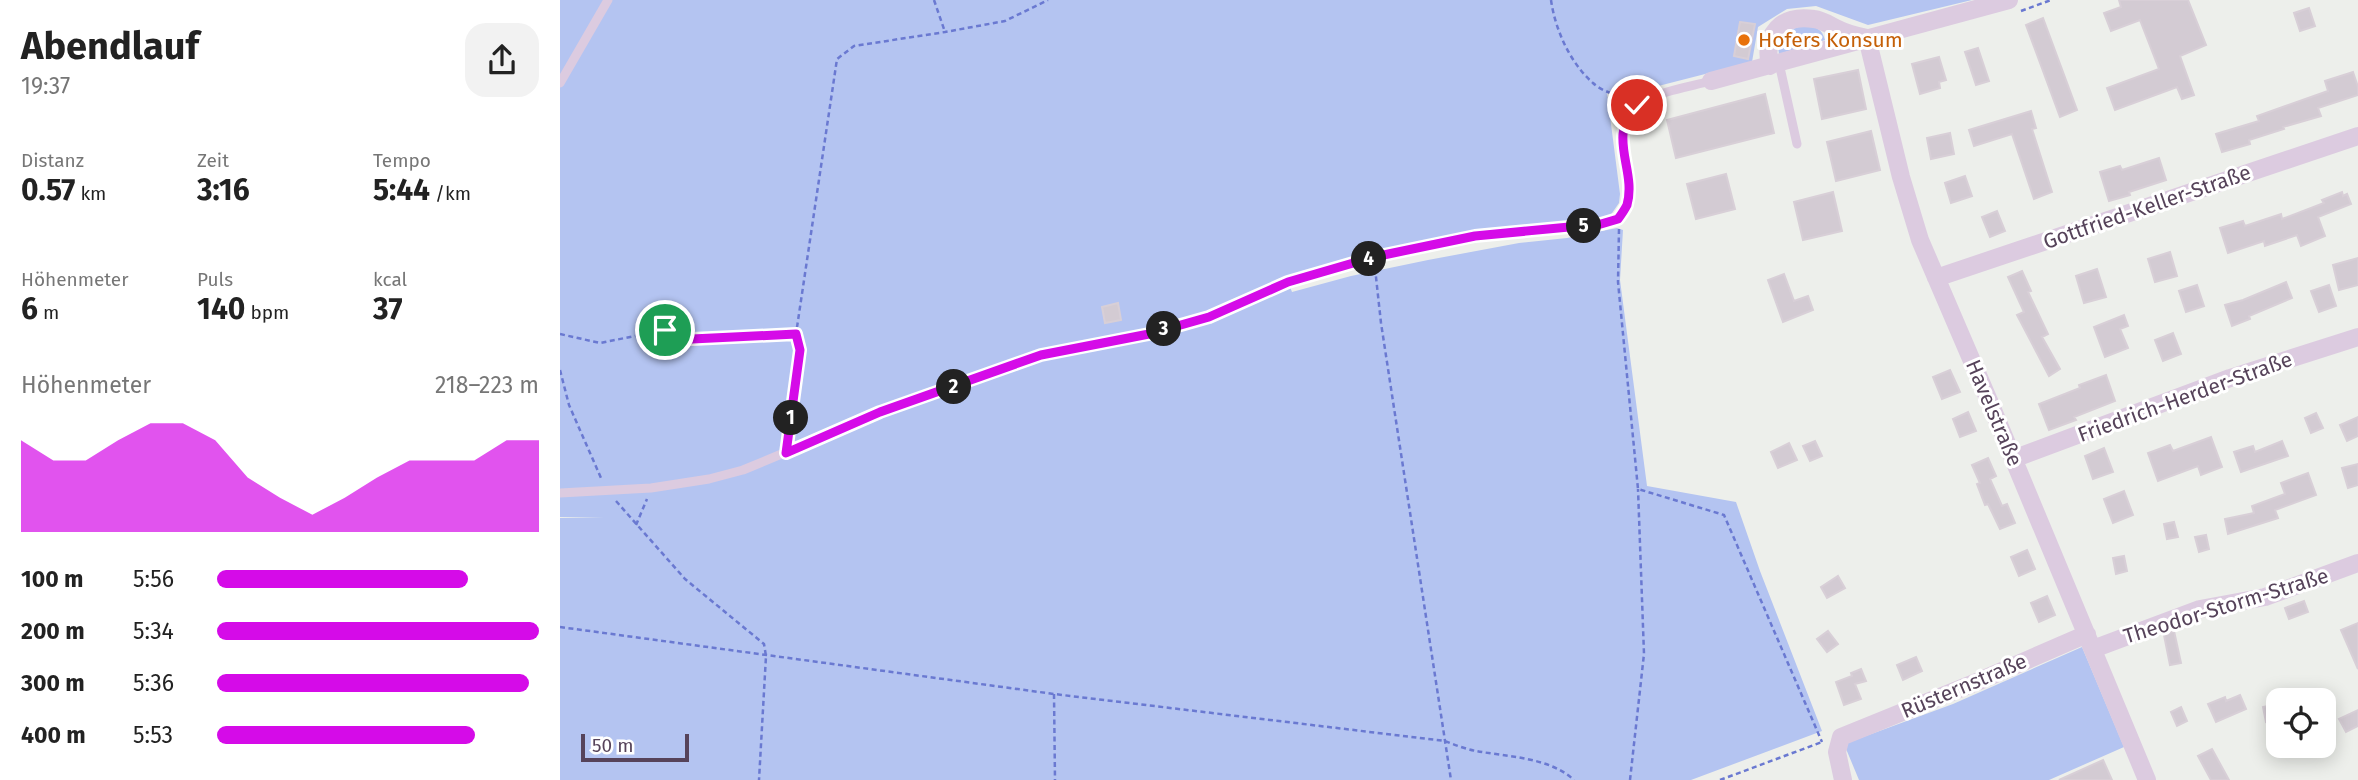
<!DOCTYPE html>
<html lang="de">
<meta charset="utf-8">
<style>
:root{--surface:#fff;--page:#f2f2f2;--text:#222;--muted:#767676;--accent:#d50be8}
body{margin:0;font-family:"Fira Sans",sans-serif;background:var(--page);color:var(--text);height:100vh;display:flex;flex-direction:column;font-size:26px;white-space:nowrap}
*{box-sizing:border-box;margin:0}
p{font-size:23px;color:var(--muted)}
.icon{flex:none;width:38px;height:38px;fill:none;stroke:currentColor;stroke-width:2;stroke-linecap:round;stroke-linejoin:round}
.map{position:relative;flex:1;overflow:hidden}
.details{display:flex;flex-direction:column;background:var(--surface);width:560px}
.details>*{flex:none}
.buttons{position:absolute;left:1706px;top:688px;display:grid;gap:14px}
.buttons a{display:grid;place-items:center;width:70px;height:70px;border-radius:14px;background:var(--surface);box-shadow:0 4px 18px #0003;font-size:35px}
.scale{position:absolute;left:21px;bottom:18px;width:108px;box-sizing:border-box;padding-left:7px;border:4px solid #56435a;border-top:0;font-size:19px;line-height:24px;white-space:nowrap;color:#56435a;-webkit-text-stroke:5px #fff;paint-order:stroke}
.pin{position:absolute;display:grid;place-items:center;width:60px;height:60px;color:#fff;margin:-30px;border:4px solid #fff;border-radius:50%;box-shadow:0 2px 7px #0007}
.km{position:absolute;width:35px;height:35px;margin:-18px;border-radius:50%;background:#222;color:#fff;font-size:19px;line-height:35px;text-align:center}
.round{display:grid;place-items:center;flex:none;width:74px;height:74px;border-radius:21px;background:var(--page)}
.headline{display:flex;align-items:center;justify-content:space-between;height:119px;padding:0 21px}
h1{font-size:38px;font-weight:700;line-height:52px}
.stats{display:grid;grid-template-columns:repeat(3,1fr);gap:10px;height:119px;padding:7px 21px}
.stats div{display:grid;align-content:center}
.stats b{font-size:30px;font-weight:700}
.stats small{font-size:19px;font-weight:400}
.stats p{font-size:19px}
.chart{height:196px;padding:14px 21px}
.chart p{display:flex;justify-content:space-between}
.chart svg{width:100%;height:126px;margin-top:7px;fill:var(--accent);opacity:.7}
ul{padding:0 21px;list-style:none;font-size:23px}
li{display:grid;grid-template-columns:112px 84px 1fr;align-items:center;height:52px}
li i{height:18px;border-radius:9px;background:var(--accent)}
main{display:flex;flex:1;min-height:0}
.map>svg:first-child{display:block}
</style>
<main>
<section class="details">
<div class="headline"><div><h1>Abendlauf</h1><p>19:37</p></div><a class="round"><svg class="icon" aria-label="share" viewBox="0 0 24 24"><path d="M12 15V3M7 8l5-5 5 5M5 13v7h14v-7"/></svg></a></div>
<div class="stats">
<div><p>Distanz</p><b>0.57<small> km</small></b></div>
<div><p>Zeit</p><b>3:16</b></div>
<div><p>Tempo</p><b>5:44<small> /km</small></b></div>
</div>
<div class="stats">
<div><p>Höhenmeter</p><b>6<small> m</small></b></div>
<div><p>Puls</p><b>140<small> bpm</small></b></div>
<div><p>kcal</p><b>37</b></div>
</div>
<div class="chart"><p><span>Höhenmeter</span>218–223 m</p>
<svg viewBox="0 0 160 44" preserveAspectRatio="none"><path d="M0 44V12L10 19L20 19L30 12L40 6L50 6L60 12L70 25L80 32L90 38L100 32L110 25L120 19L130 19L140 19L150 12L160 12V44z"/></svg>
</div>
<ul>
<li><b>100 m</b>5:56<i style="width:78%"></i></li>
<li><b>200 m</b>5:34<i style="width:100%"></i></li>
<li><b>300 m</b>5:36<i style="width:97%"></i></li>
<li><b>400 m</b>5:53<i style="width:80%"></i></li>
</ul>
</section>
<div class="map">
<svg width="1798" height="780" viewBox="0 0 1798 780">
<rect width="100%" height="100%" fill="#edefeb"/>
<!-- green -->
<path fill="#b4c4f1" d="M0 0H1412L1308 25 1256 6 1227 9 1198 27 1192 62 1067 94 1047 93 1060 194 1059 203 1050 216 887 237 748 270 727 279 732 292 791 276 868 260 959 243 1007 238 1057 228 1063 230 1060 280 1087 486 1176 502 1200 571 1262 731 1131 780H0V518L44 517H0Z
M1245 25C1257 27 1262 29 1265 40L1219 54 1217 39 1223 32Z
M1522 647 1564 747 1489 780H1299L1284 744 1393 704Z"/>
<!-- building -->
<path fill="#d3cbd3" stroke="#d8cfd7" stroke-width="2" d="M1559 0H1628L1646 45 1620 56 1634 95 1622 99 1617 87 1555 110 1547 88 1599 69 1580 20 1551 31 1544 13 1561 7Z
M1749 8 1755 26 1740 31 1734 13Z
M1483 18 1517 110 1500 117 1466 25Z
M1180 22 1195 24 1188 59 1174 56Z
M1418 48 1429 81 1416 85 1405 52Z
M1379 57 1386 80 1379 82 1380 88 1360 94 1352 64Z
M1298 70 1306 109 1262 119 1254 79Z
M1793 72 1798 87V95L1758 108 1761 116 1723 127 1724 129 1689 140 1690 144 1662 152 1656 134 1699 121 1697 116 1768 91 1765 81Z
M1205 94 1214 133 1116 158 1107 120Z
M1471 111 1476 128 1472 129 1492 192 1474 199 1452 134 1414 146 1409 130Z
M1311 131 1320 170 1276 181 1267 142Z
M1390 133 1394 154 1371 159 1367 138Z
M1599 158 1606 180 1569 192 1570 195 1549 201 1540 172 1560 166 1562 170Z
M1166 174 1175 209 1136 219 1127 184Z
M1405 176 1412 196 1391 203 1385 183Z
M1273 192 1282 231 1243 240 1234 202Z
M1782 192 1783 196 1787 194 1791 204 1758 217 1765 236 1741 246 1737 235 1705 246 1704 241 1668 253 1660 228 1683 221 1685 226 1721 214 1722 219 1764 203 1762 200Z
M1437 211 1445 231 1430 237 1422 217Z
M1610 252 1617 276 1595 282 1588 259Z
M1798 258V285L1779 290 1773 265Z
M1537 269 1546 297 1524 303 1516 276Z
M1462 271 1471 291 1468 292 1488 334 1482 337 1500 369 1489 376 1457 315 1464 312 1448 277Z
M1224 274 1234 301 1248 296 1253 310 1223 322 1208 280Z
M1726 282 1732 298 1689 316 1690 319 1672 326 1665 305 1683 300Z
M1637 285 1644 306 1626 312 1619 291Z
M1769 285 1776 306 1759 312 1751 291Z
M558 303 561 320 545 323 542 307Z
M1564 315 1568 326 1560 329 1568 348 1545 357 1534 327Z
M1613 333 1621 354 1603 361 1595 340Z
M1390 370 1400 392 1382 399 1373 377Z
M1546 375 1555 401 1514 417 1516 420 1489 430 1479 404 1520 388 1519 385Z
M1408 412 1416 431 1400 437 1393 419Z
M1756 413 1763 428 1751 433 1745 418Z
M1798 417V436L1787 441 1780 425Z
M1651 437 1662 467 1641 475 1638 466 1598 481 1588 453 1610 445 1613 451Z
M1255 441 1262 456 1250 461 1243 446Z
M1722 441 1728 456 1681 472 1674 452 1693 446 1695 452Z
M1229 443 1237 460 1218 468 1211 452Z
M1544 448 1553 472 1533 479 1525 456Z
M1428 458 1436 476 1430 479 1442 506 1447 504 1455 523 1440 529 1428 504 1425 505 1417 484 1420 483 1412 465Z
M1798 464V485L1788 488 1782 468Z
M1748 473 1756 495 1715 510 1718 518 1668 534 1665 519 1694 513 1692 506 1725 494 1721 483Z
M1564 491 1573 515 1553 523 1544 499Z
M1614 522 1618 537 1607 539 1604 524Z
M1646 535 1649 549 1639 552 1635 537Z
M1467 550 1475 569 1459 576 1451 557Z
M1564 556 1567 571 1556 574 1553 558Z
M1278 576 1285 588 1267 598 1261 587Z
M1487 596 1495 615 1479 622 1471 603Z
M1744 601 1748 612 1729 619 1725 608Z
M1798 623V669L1781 630Z
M1268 631 1278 644 1267 652 1257 639Z
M1614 631 1621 663 1610 665 1604 635Z
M1356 657 1362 671 1343 680 1337 665Z
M1301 669 1306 681 1295 684 1301 699 1284 705 1276 682 1292 676 1291 673Z
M1680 695 1686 709 1656 722 1648 704 1665 697 1666 701Z
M1714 705 1717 720 1706 722 1703 707Z
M1621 707 1627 721 1617 726 1611 712Z
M1798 710V726L1786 732 1779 719Z
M1652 749 1669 780H1651L1638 756Z
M1543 760 1552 780H1499Z"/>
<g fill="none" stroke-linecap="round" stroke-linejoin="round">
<!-- path -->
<path stroke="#6a79d1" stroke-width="2.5" stroke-dasharray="5 3.5" stroke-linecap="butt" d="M374 0 385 32
M991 0C995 29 1010 63 1033 83 1041 91 1057 95 1068 100
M1461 11 1491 0
M1059 229 1058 282 1078 489 1164 515 1262 742
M815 268 821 323 891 780
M0 334 40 343 105 330 132 339 236 334 277 59 294 46 385 32 445 21 488 0
M0 370 9 405 41 478
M228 438 240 350 236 334
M56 501 125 579 204 644 206 656 199 780
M76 525 87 499
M0 627 494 694 885 741C895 745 906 749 916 751 948 757 989 757 1014 780
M494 694 495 780
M1070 780 1084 654 1078 489
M1160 780 1262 742"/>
<!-- lane -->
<path stroke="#dccbe0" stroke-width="9" d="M1219 63 1237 144
M0 83 48 0
M0 493 91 488 149 479 183 470 320 413 481 355 588 334 649 316 728 282 814 257 915 236 1041 224 1058 219C1061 215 1065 209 1067 205 1076 174 1044 124 1080 103 1101 91 1128 87 1151 81"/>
<!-- street -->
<path stroke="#dccbe0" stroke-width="18" d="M1307 38 1341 177 1360 240 1433 410 1587 780
M1210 66C1203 34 1221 14 1254 19 1263 20 1271 26 1280 30 1288 34 1298 36 1307 38
M1151 81 1449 0
M1376 278 1798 136
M1453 459 1670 378 1798 337
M1533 649 1640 609 1705 597 1798 563
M1283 780 1277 752 1281 737 1419 681 1527 634"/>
</g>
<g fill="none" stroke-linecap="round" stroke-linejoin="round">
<!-- route casing -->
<g stroke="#fff" stroke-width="14">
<path id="route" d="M105 330 132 339 236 334 240 350 226 453 320 412 481 355 589 334 649 317 728 282 814 257 915 236 1041 224 1058 219C1061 215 1065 209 1067 205 1077 169 1046 137 1077 105"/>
</g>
<!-- route -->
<use href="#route" stroke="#d50be8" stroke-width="9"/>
</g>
<!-- markers -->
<circle fill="#e8710a" stroke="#fff" stroke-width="2.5" cx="1184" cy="40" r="7"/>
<g text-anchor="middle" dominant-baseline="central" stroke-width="6" stroke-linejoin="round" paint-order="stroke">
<!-- food labels -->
<g font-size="21" fill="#c56008" stroke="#fff" text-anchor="start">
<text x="1198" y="40">Hofers Konsum</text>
</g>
<!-- street labels -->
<g font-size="21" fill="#56435a" stroke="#fff">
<text transform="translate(1587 207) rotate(-19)">Gottfried-Keller-Straße</text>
<text transform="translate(1625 397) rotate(-20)">Friedrich-Herder-Straße</text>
<text transform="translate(1434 413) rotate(67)">Havelstraße</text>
<text transform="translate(1666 606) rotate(-17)">Theodor-Storm-Straße</text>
<text transform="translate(1404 686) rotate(-23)">Rüsternstraße</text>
</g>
</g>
</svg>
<div class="buttons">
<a><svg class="icon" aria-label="locate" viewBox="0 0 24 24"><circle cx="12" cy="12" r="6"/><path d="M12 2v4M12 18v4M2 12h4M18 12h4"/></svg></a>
</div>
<div class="scale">50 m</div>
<div class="pin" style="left:105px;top:330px;background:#1e9e55"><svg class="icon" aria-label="arrive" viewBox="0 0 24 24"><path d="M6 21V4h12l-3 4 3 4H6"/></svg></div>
<div class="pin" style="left:1077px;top:105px;background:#d93025"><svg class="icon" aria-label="check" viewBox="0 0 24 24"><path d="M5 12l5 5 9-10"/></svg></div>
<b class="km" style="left:231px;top:418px">1</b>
<b class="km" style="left:394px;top:387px">2</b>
<b class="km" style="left:604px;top:329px">3</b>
<b class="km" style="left:809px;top:259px">4</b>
<b class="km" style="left:1024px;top:226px">5</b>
</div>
</main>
